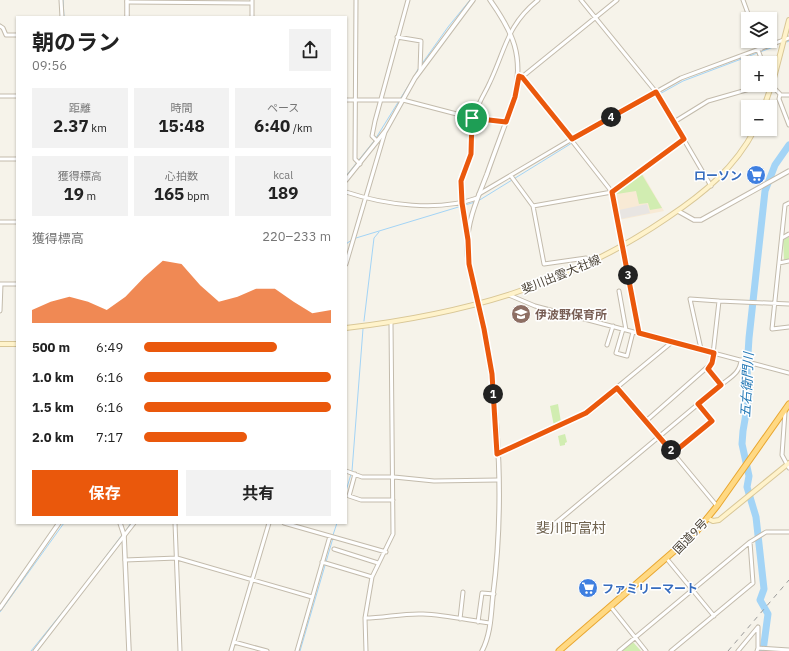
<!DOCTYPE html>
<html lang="ja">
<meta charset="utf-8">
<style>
:root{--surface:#fff;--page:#f2f2f2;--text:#222;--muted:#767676;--accent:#ea580c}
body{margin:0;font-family:"IBM Plex Sans","Noto Sans JP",sans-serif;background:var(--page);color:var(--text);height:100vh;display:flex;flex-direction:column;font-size:15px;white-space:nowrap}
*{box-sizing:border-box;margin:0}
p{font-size:13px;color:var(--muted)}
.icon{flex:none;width:22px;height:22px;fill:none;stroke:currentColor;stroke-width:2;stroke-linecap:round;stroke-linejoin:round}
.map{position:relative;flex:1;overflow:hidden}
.drawer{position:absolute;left:16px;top:16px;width:331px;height:508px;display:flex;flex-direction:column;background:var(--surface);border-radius:0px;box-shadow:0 1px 3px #0004}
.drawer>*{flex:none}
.buttons{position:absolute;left:741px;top:12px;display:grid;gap:8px}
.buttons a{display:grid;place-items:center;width:36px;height:36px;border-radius:0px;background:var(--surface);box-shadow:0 1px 3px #0004;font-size:20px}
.pin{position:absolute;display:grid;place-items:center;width:34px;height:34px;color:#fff;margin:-17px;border:2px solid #fff;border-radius:50%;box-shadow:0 1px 4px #0007}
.km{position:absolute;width:20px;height:20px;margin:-10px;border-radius:50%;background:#222;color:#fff;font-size:11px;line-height:20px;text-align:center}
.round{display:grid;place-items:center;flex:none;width:42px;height:42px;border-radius:0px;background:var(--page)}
.summary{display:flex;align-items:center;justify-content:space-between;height:68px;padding:0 16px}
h1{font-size:22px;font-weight:700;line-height:30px}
.metrics{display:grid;grid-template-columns:repeat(3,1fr);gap:6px;height:68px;padding:4px 16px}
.metrics div{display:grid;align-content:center;border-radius:0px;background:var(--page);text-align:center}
.metrics b{font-size:17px;font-weight:700}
.metrics small{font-size:11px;font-weight:400}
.metrics p{font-size:11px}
.chart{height:112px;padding:8px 16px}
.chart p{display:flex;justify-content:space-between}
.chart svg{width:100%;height:72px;margin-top:4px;fill:var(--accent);opacity:.7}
.cta{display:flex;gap:8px;margin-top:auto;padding:8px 16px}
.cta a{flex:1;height:46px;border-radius:0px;background:var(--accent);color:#fff;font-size:16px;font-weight:700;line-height:46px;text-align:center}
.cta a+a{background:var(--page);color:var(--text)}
ul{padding:0 16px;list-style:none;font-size:13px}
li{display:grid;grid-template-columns:64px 48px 1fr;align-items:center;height:30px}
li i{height:10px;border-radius:5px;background:var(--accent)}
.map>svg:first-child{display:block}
</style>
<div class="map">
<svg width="789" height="651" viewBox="0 0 789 651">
<rect width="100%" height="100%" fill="#f6f3ea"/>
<!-- commercial -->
<path fill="#f8ead5" d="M641 171 664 211 619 220 613 192Z"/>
<!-- green -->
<path fill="#d1edb1" d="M641 173 662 208 650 210 648 203 639 204 636 191 617 194 615 191Z
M789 237V259L784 260 783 240Z
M558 404 561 422 554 426 550 406Z
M565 434 567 442 565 443V445L560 446 558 436Z
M633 642 641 651H622Z"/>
<!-- parking -->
<path fill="#e8e5e2" d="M647 204 650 213 620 219 619 210Z"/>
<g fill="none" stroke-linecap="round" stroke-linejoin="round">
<!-- stream -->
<path stroke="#a3d4f6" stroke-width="1" d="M63 0 64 17
M787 42 789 41
M421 65 448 27 470 0
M414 77 418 69
M376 138 410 83
M575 141 683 81 776 46
M346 176 374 141
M478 201 572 143
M356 238 475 202
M346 244 353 239
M364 321 374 238 379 232
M352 471 363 329
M346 491 351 474
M124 533 131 523
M333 535 337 523
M88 580 122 535
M0 612 64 523
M31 651 70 603
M300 651 333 538"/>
<!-- river -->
<path stroke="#a3d4f6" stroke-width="7" d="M763 651 768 614 760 600 764 589 756 517 747 487 749 476 742 444 743 431 749 396 747 370 749 338 765 191 775 165 789 145"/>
<!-- minor casing -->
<g stroke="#c3bbac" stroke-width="5">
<path id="minor" d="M61 0 62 17
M356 0 355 159 360 164
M581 0 656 92 711 186
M743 0 750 19
M127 2 252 3
M252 17V0
M0 26 3 28 6 35H17
M397 37 421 41 420 71
M758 41 761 49
M758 50 763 63
M519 76 522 77 612 192 639 333
M522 77 617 0
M771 85 780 94 779 99 789 125
M780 95H789
M0 96H17
M346 100H403L472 118 506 122
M476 119C478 100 483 98 490 82 506 48 507 25 538 0
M674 122 708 101 764 85
M377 141 372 136 375 121 408 0
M0 159H17
M511 176 533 206 544 264 586 258 588 265
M346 192C385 205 439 212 477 198
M479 194 572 139 681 78 789 38
M789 203 785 205 772 329 789 327
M533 206 612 192 684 139
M0 222H17
M467 236 462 203 461 181 471 154 472 118
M782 238 789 234
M779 263 789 261
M346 264 385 132
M0 284H17
M619 291 626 330
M509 295 535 306 789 373
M0 311 1 284
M623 329 616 353 627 356 633 332
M607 345 613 326
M701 349 690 299 719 301
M721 385C731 377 740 373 741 360
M617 388 673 453 712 421 698 404
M785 412 782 455 789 468
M646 421 712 363 719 301 789 304
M673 453 717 506
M497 454 586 413 672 342
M346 471 362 477H394L434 481 498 480
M355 474 349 496 361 500H393
M175 523 180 651
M284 523 386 552
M552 526 721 385 708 369
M334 549 378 563
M667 559 714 616
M125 560 177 558 312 597
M322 562 372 577
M611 607 646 651
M365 618C384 618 403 613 423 614 445 615 468 620 490 623
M460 619 463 592
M478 622 482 593 494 594
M234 642 267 651
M35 651 134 523
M231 651 269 523
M297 651 330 536
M366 651 365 618 372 577 393 534 391 323
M619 651 750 542
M671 651 753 583 750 542 766 532H789
M738 651 758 627V648
M757 651 758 648 789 650"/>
</g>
<!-- tertiary casing -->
<g stroke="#c3bbac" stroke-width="5.5">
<path id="tertiary" d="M127 17V0
M346 180 386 130 415 78 473 0
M678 211 694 220H701L789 171
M120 523 124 535 129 651
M0 608 59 523
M482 651C491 634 491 614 493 595 504 509 500 415 484 329 480 302 467 274 467 247 467 221 478 197 487 174 496 148 506 123 515 97 523 55 514 34 490 0"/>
</g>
<!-- secondary casing -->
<g stroke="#d9c797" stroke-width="6">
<path id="secondary" d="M764 107 774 78 789 20
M346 328C464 314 567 286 667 218 703 194 735 168 755 129
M0 344H17
M707 518 713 521 719 520 789 463"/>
</g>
<!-- trunk casing -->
<g stroke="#e9a731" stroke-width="7">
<path id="trunk" d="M559 651 696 532 717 506 789 404"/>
</g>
<!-- minor -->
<use href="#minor" stroke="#fff" stroke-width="3"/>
<!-- tertiary -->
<use href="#tertiary" stroke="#fff" stroke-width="3.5"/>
<!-- secondary -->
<use href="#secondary" stroke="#fff3cb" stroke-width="4"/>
<!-- trunk -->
<use href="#trunk" stroke="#ffd983" stroke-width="5"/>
<!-- rail -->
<path stroke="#999" stroke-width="1" stroke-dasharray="5 5" stroke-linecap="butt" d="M728 651 789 580"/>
</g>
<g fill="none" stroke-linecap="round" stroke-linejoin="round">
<!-- route casing -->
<g stroke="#fff" stroke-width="8">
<path id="route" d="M519 76 522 77 572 139 656 92 684 139 612 192 639 333 714 353 712 363 708 369 721 385 698 404 712 421 673 453 617 388 586 413 497 454 492 374 484 329 469 264 468 240 462 203 461 181 471 154 472 118 506 122 515 97Z"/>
</g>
<!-- route -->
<use href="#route" stroke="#ea580c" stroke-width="5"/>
</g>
<!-- icons -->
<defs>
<g id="supermarket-disc" transform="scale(1)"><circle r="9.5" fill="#3f7fe0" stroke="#fff"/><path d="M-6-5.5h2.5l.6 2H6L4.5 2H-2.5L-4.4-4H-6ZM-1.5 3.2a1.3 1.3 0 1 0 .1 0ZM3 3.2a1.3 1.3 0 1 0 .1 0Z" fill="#fff"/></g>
<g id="school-disc" transform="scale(1)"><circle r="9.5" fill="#8d6e63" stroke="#fff"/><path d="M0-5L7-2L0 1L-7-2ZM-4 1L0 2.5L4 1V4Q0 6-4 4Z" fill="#fff"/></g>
</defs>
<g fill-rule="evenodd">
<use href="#supermarket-disc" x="756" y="175"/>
<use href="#school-disc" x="521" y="314"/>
<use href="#supermarket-disc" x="588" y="588"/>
</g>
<g text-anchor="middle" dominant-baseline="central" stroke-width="3" stroke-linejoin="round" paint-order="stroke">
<!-- shop labels -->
<g font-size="12" font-weight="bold" fill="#366cbe" stroke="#fff" text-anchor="end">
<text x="742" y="175">ローソン</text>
<text x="602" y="588" text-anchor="start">ファミリーマート</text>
</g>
<!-- street labels -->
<g font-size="12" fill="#4b4337" stroke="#fff">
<text transform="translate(561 274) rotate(-22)">斐川出雲大社線</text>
<text transform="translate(690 536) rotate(-46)">国道9号</text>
</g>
<!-- education labels -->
<g font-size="12" font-weight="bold" fill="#785e54" stroke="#fff" text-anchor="start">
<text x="535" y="314">伊波野保育所</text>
</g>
<!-- water labels -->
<g font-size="13" font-style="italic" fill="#267ab7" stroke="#fff">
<text transform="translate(747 385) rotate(-87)">五右衛門川</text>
</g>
<!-- quarter labels -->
<g font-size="14" fill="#6f624e" stroke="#fff">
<text x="571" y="528">斐川町富村</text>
</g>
</g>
</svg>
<div class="buttons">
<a><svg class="icon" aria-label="layers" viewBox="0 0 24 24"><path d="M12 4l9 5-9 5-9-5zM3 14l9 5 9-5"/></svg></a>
<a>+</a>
<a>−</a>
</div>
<div class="pin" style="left:472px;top:118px;background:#1e9e55"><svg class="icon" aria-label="arrive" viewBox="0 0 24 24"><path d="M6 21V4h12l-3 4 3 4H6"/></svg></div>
<b class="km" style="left:493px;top:394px">1</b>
<b class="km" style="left:671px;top:450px">2</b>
<b class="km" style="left:628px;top:275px">3</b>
<b class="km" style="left:611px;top:117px">4</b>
<section class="drawer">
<div class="summary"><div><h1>朝のラン</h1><p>09:56</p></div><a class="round"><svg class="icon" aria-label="share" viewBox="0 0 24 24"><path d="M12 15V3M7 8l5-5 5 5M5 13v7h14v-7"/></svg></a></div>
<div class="metrics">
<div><p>距離</p><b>2.37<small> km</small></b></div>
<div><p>時間</p><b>15:48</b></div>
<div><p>ペース</p><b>6:40<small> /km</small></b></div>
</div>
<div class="metrics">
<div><p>獲得標高</p><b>19<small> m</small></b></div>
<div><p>心拍数</p><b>165<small> bpm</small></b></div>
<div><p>kcal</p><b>189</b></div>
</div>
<div class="chart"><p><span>獲得標高</span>220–233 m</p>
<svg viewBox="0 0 160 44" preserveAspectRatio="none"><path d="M0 44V36L10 31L20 28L30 31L40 36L50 28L60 16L70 6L80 8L90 21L100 31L110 28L120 23L130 23L140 31L150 38L160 36V44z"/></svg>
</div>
<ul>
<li><b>500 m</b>6:49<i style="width:71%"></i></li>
<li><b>1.0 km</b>6:16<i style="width:100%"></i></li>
<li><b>1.5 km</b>6:16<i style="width:100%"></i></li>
<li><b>2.0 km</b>7:17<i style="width:55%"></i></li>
</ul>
<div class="cta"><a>保存</a><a>共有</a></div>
</section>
</div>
